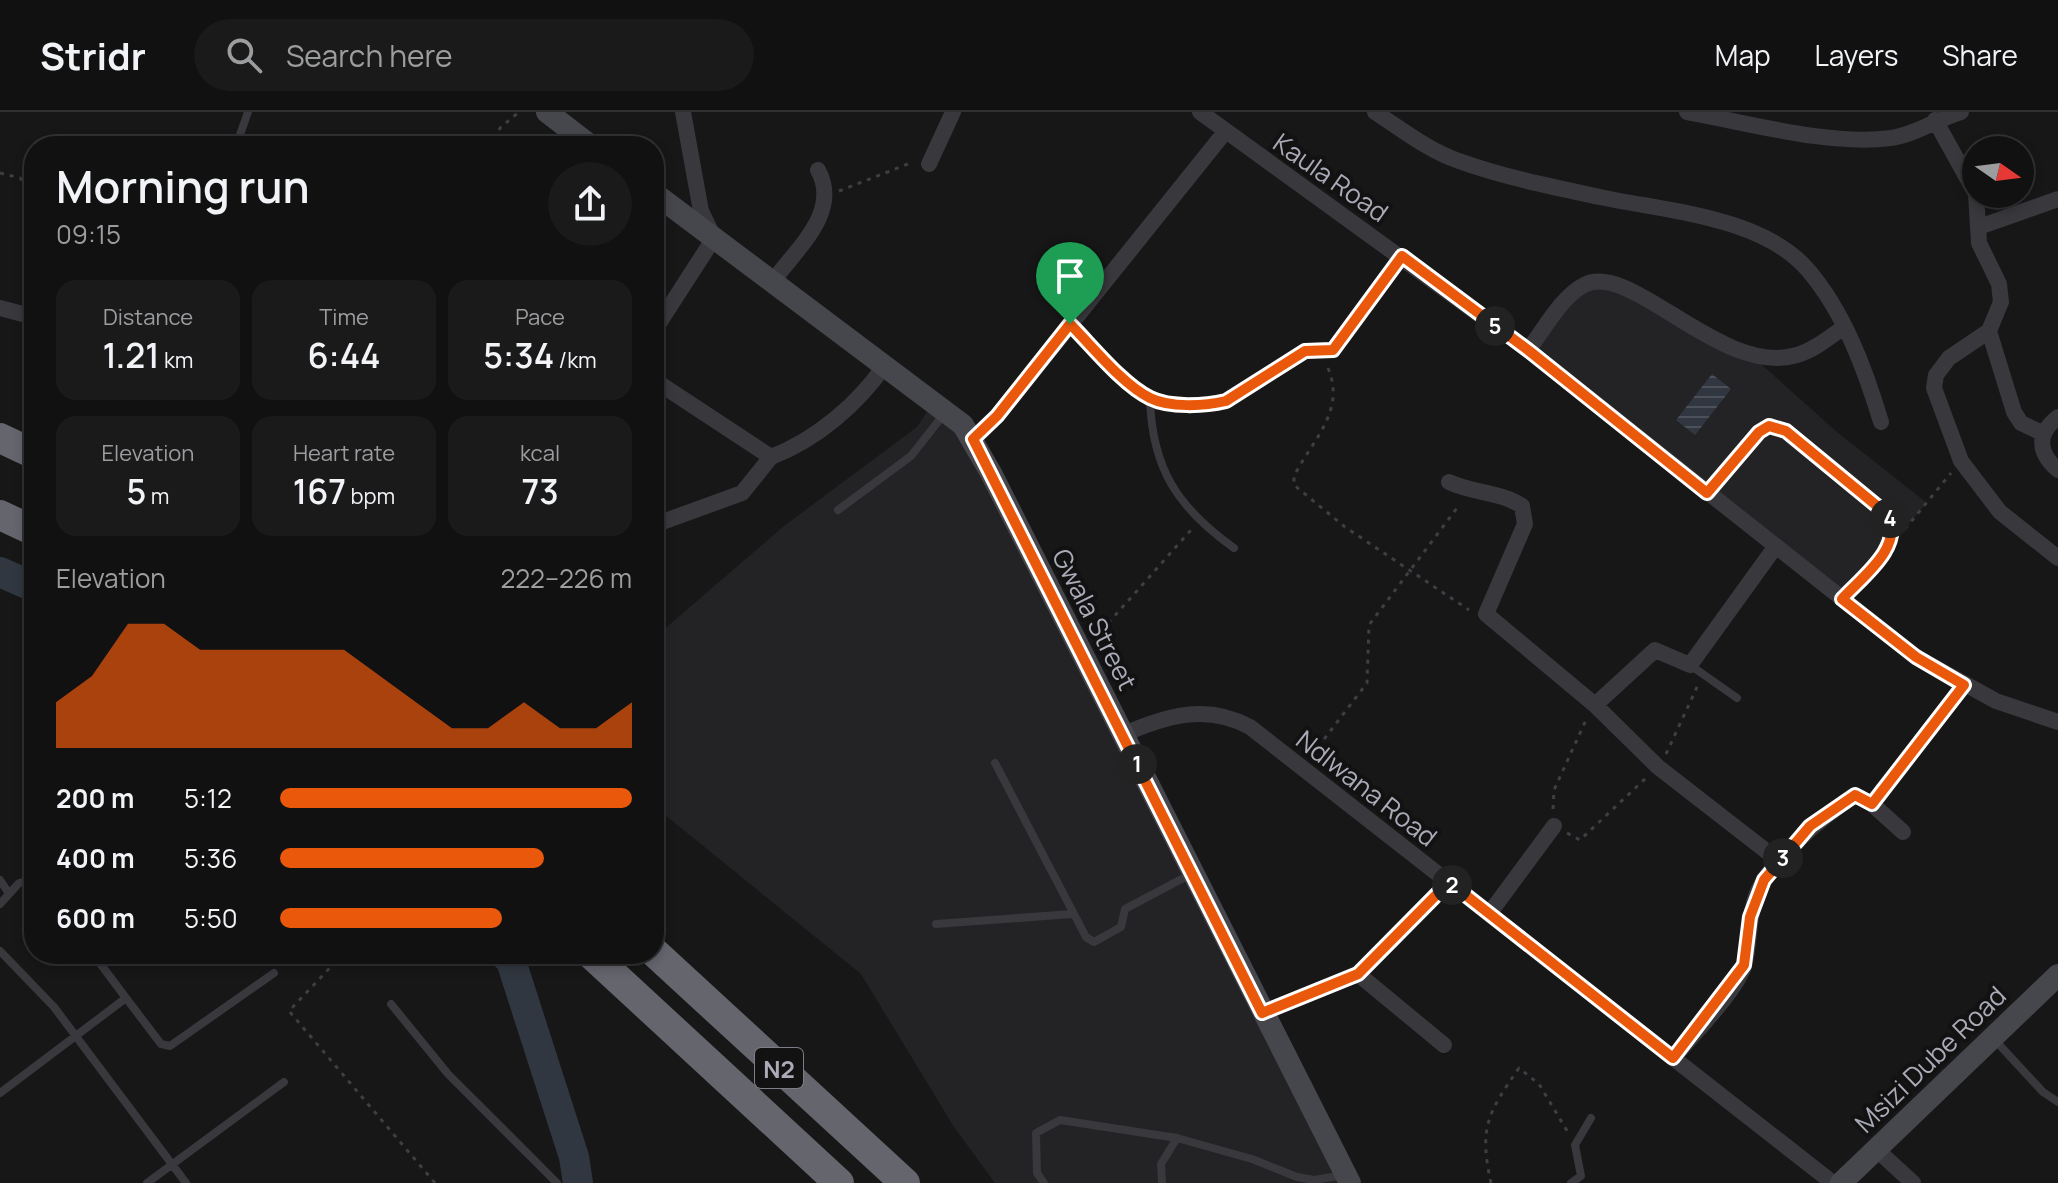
<!DOCTYPE html>
<meta charset="utf-8">
<style>
:root{--surface:#111112;--page:#1a1a1b;--text:#f1f3f6;--muted:#9c9d9f;--line:#303132;--accent:#ea580c}
body{margin:0;font-family:Manrope,sans-serif;background:var(--page);color:var(--text);height:100vh;display:flex;flex-direction:column;font-size:30px;white-space:nowrap}
*{box-sizing:border-box;margin:0}
p{font-size:26px;color:var(--muted)}
.icon{flex:none;width:44px;height:44px;fill:none;stroke:currentColor;stroke-width:2;stroke-linecap:round;stroke-linejoin:round}
.map{position:relative;flex:1;overflow:hidden}
.side{position:absolute;left:24px;top:24px;width:640px;height:828px;display:flex;flex-direction:column;background:var(--surface);border-radius:32px;box-shadow:0 4px 12px #0003,0 0 0 2px var(--line)}
.side>*{flex:none}
.needle{width:52px;rotate:104deg}
.buttons{position:absolute;left:1962px;top:24px;display:grid;gap:16px}
.buttons a{display:grid;place-items:center;width:72px;height:72px;border-radius:50%;background:var(--surface);box-shadow:0 4px 12px #0003,0 0 0 2px var(--line);font-size:40px}
.pin{position:absolute;display:grid;place-items:center;width:68px;height:68px;color:#fff;margin:-82px -34px;border-radius:50% 50% 50% 0;rotate:-45deg;box-shadow:0 0 8px #0007}
.pin .icon{rotate:45deg}
.km{position:absolute;width:40px;height:40px;margin:-20px;border-radius:50%;background:#222;color:#fff;font-size:22px;line-height:40px;text-align:center}
.round{display:grid;place-items:center;flex:none;width:84px;height:84px;border-radius:42px;background:var(--page)}
.overview{display:flex;align-items:center;justify-content:space-between;height:136px;padding:0 32px}
h1{font-size:44px;font-weight:600;line-height:60px}
.stats{display:grid;grid-template-columns:repeat(3,1fr);gap:12px;height:136px;padding:8px 32px}
.stats div{display:grid;align-content:center;border-radius:20px;background:var(--page);text-align:center}
.stats b{font-size:34px;font-weight:600}
.stats small{font-size:22px;font-weight:400}
.stats p{font-size:22px}
.chart{height:224px;padding:16px 32px}
.chart p{display:flex;justify-content:space-between}
.chart svg{width:100%;height:144px;margin-top:8px;fill:var(--accent);opacity:.7}
ul{padding:0 32px;list-style:none;font-size:26px}
li{display:grid;grid-template-columns:128px 96px 1fr;align-items:center;height:60px}
li i{height:20px;border-radius:10px;background:var(--accent)}
header{display:flex;align-items:center;gap:48px;box-sizing:border-box;height:112px;padding:0 40px;background:var(--surface);border-bottom:2px solid var(--line)}
header strong{font-size:38px}
nav{display:flex;gap:44px;margin-inline-start:auto;font-size:28px}
.search{width:560px;height:72px;background:var(--page);display:flex;align-items:center;gap:20px;box-sizing:border-box;padding:0 28px;border-radius:44px;color:var(--muted);font-size:30px}
.map>svg:first-child{display:block}
</style>
<header>
<strong>Stridr</strong>
<div class="search"><svg class="icon" aria-label="search" viewBox="0 0 24 24"><circle cx="10" cy="10" r="6"/><path d="M15 15l6 6"/></svg>Search here</div>
<nav><a>Map</a><a>Layers</a><a>Share</a></nav>
</header>
<div class="map">
<svg width="2058" height="1071" viewBox="0 0 2058 1071">
<defs>
<pattern id="water-rules" width="6" height="5" patternUnits="userSpaceOnUse" patternTransform="scale(2)"><rect width="6" height="5" fill="#313740"/><path d="M0 2.5h6" fill="none" stroke="#4c5159"/></pattern>
</defs>
<rect width="100%" height="100%" fill="#171718"/>
<!-- built -->
<path fill="#232325" d="M1597 171 1751 243 1837 320 1927 391 1842 488 1528 239 1564 194Z
M934 289 947 299 1349 1071H995L954 1015 861 862 654 694V526L784 414 917 315Z"/>
<!-- water -->
<path fill="url(#water-rules)" d="M1712 262 1731 277 1695 323 1676 308Z"/>
<g fill="none" stroke-linecap="round" stroke-linejoin="round">
<!-- river -->
<path stroke="#313740" stroke-width="30" d="M0 460 34 475
M504 842 511 849 574 1045 578 1071"/>
<!-- path -->
<path stroke="#3e3f44" stroke-width="3" stroke-dasharray="4 6" stroke-linecap="butt" d="M487 34 501 15 519 0
M0 61 20 66 34 79
M839 79 913 50
M1328 256C1346 299 1313 327 1294 364V373L1345 415 1469 498
M1905 417 1951 361
M1095 526 1191 418
M1666 642 1698 573
M1312 643 1367 571 1369 513 1460 392
M1883 678 1955 586
M1553 697 1554 678 1586 608
M1567 721 1580 728 1646 666
M343 842 289 899 435 1071
M1491 1071C1479 1016 1487 1002 1519 956L1539 972 1569 1022"/>
<!-- lane -->
<path stroke="#38383d" stroke-width="8" d="M236 34 248 0
M1150 287C1152 357 1178 396 1234 436
M1708 380 1759 320 1769 314 1786 319 1888 403C1904 435 1862 465 1842 487
M838 398 911 344 944 302
M1690 553 1737 586
M995 651 1086 825 1094 830 1121 815 1125 797 1191 762
M0 768 8 780
M0 792 19 771 34 767
M936 812 1072 802
M0 839 54 895 186 1071
M93 842 126 886
M391 892 448 962 557 1071
M1993 926 2043 980 2058 990
M0 981 126 886 161 932 170 934 274 861
M147 1071 284 970
M1044 1071 1037 1061 1036 1021 1060 1008 1177 1026 1252 1047 1297 1065 1314 1068 1344 1063
M1162 1071 1161 1052 1177 1026
M1571 1071 1581 1064 1575 1033 1591 1006"/>
<!-- street -->
<path stroke="#38383d" stroke-width="16" d="M1200 0 1528 238 1916 545 1996 589 2058 610
M1375 0C1401 17 1429 39 1459 49 1503 65 1553 75 1600 85 1664 99 1762 104 1808 158 1844 200 1865 257 1881 310
M1687 0C1749 11 1829 34 1891 26 1915 23 1937 7 1961 0
M1935 8 1976 82 1979 131 1999 172 2001 190 1989 219 1949 246 1936 263 1934 276 1961 349 2000 400 2058 446
M929 52 953 0
M1979 115 2058 87
M773 169C797 136 841 100 818 58
M0 196 34 205
M1070 212C1092 234 1123 273 1150 286 1170 296 1205 294 1226 289L1305 239 1333 238 1402 144
M654 219 714 126 701 99 683 0
M1989 219 2014 300 2021 311 2044 322
M1528 238C1544 218 1561 185 1584 173 1631 148 1722 266 1797 243 1814 238 1830 225 1844 215
M654 268 771 345C816 328 858 292 885 253
M2058 305C2036 322 2038 341 2058 358
M973 327 997 304 1225 20
M1449 370C1472 381 1501 380 1522 394L1525 412 1486 502 1595 593 1658 655 1779 749
M654 413 742 381 771 345
M1595 593 1655 538 1690 553 1776 434
M1122 623C1165 604 1206 591 1250 615L1833 1071
M1489 802 1554 714
M1358 862 1444 933
M1262 901 1358 862 1449 770
M1673 946C1692 924 1736 879 1744 854 1750 833 1748 809 1755 787 1765 751 1824 704 1855 683L1872 692 1903 720
M1876 1037 1913 1071"/>
<!-- secondary -->
<path stroke="#46464d" stroke-width="22" d="M547 0 591 34
M654 81 963 313 991 361 1350 1071
M1841 1071 2058 863"/>
<!-- highway -->
<path stroke="#64656d" stroke-width="30" d="M0 326 34 342
M0 403 34 419
M654 840 905 1071
M591 842 839 1071"/>
</g>
<g fill="none" stroke-linecap="round" stroke-linejoin="round">
<!-- route casing -->
<g stroke="#fff" stroke-width="16">
<path id="route" d="M1402 144 1528 238 1707 381 1759 320 1769 314 1786 319 1888 403C1904 435 1862 465 1842 487L1916 545 1964 573 1872 692 1855 683 1810 714 1764 768 1750 805 1744 853 1673 946 1449 770 1358 862 1262 901 973 327 997 304 1070 212C1092 234 1123 273 1150 286 1170 296 1205 294 1226 289L1305 239 1333 238Z"/>
</g>
<!-- route -->
<use href="#route" stroke="#ea580c" stroke-width="10"/>
</g>
<g text-anchor="middle" dominant-baseline="central" stroke-width="8" stroke-linejoin="round" paint-order="stroke">
<!-- shield labels -->
<rect fill="#121213" stroke="#7c7d86" stroke-width="2" x="755" y="936" width="48" height="40" rx="6"/>
<g font-size="24" font-weight="bold" fill="#aaabb7">
<text x="779" y="956">N2</text>
</g>
<!-- street labels -->
<g font-size="26" fill="#aaabb7" stroke="#121213">
<text transform="translate(1331 65) rotate(35)">Kaula Road</text>
<text transform="translate(1095 507) rotate(63)">Gwala Street</text>
<text transform="translate(1367 676) rotate(38)">Ndlwana Road</text>
<text transform="translate(1930 947) rotate(-44)">Msizi Dube Road</text>
</g>
</g>
</svg>
<div class="buttons">
<a><svg class="needle" viewBox="-14 -14 28 28"><path d="M0-13l5 13h-10z" fill="#e53935"/><path d="M0 13l5-13h-10z" fill="#9c9d9f"/></svg></a>
</div>
<div class="pin" style="left:1070px;top:212px;background:#1e9e55"><svg class="icon" aria-label="arrive" viewBox="0 0 24 24"><path d="M6 21V4h12l-3 4 3 4H6"/></svg></div>
<b class="km" style="left:1137px;top:652px">1</b>
<b class="km" style="left:1452px;top:773px">2</b>
<b class="km" style="left:1783px;top:746px">3</b>
<b class="km" style="left:1890px;top:406px">4</b>
<b class="km" style="left:1495px;top:214px">5</b>
<section class="side">
<div class="overview"><div><h1>Morning run</h1><p>09:15</p></div><a class="round"><svg class="icon" aria-label="share" viewBox="0 0 24 24"><path d="M12 15V3M7 8l5-5 5 5M5 13v7h14v-7"/></svg></a></div>
<div class="stats">
<div><p>Distance</p><b>1.21<small> km</small></b></div>
<div><p>Time</p><b>6:44</b></div>
<div><p>Pace</p><b>5:34<small> /km</small></b></div>
</div>
<div class="stats">
<div><p>Elevation</p><b>5<small> m</small></b></div>
<div><p>Heart rate</p><b>167<small> bpm</small></b></div>
<div><p>kcal</p><b>73</b></div>
</div>
<div class="chart"><p><span>Elevation</span>222–226 m</p>
<svg viewBox="0 0 160 44" preserveAspectRatio="none"><path d="M0 44V30L10 22L20 6L30 6L40 14L50 14L60 14L70 14L80 14L90 22L100 30L110 38L120 38L130 30L140 38L150 38L160 30V44z"/></svg>
</div>
<ul>
<li><b>200 m</b>5:12<i style="width:100%"></i></li>
<li><b>400 m</b>5:36<i style="width:75%"></i></li>
<li><b>600 m</b>5:50<i style="width:63%"></i></li>
</ul>
</section>
</div>
